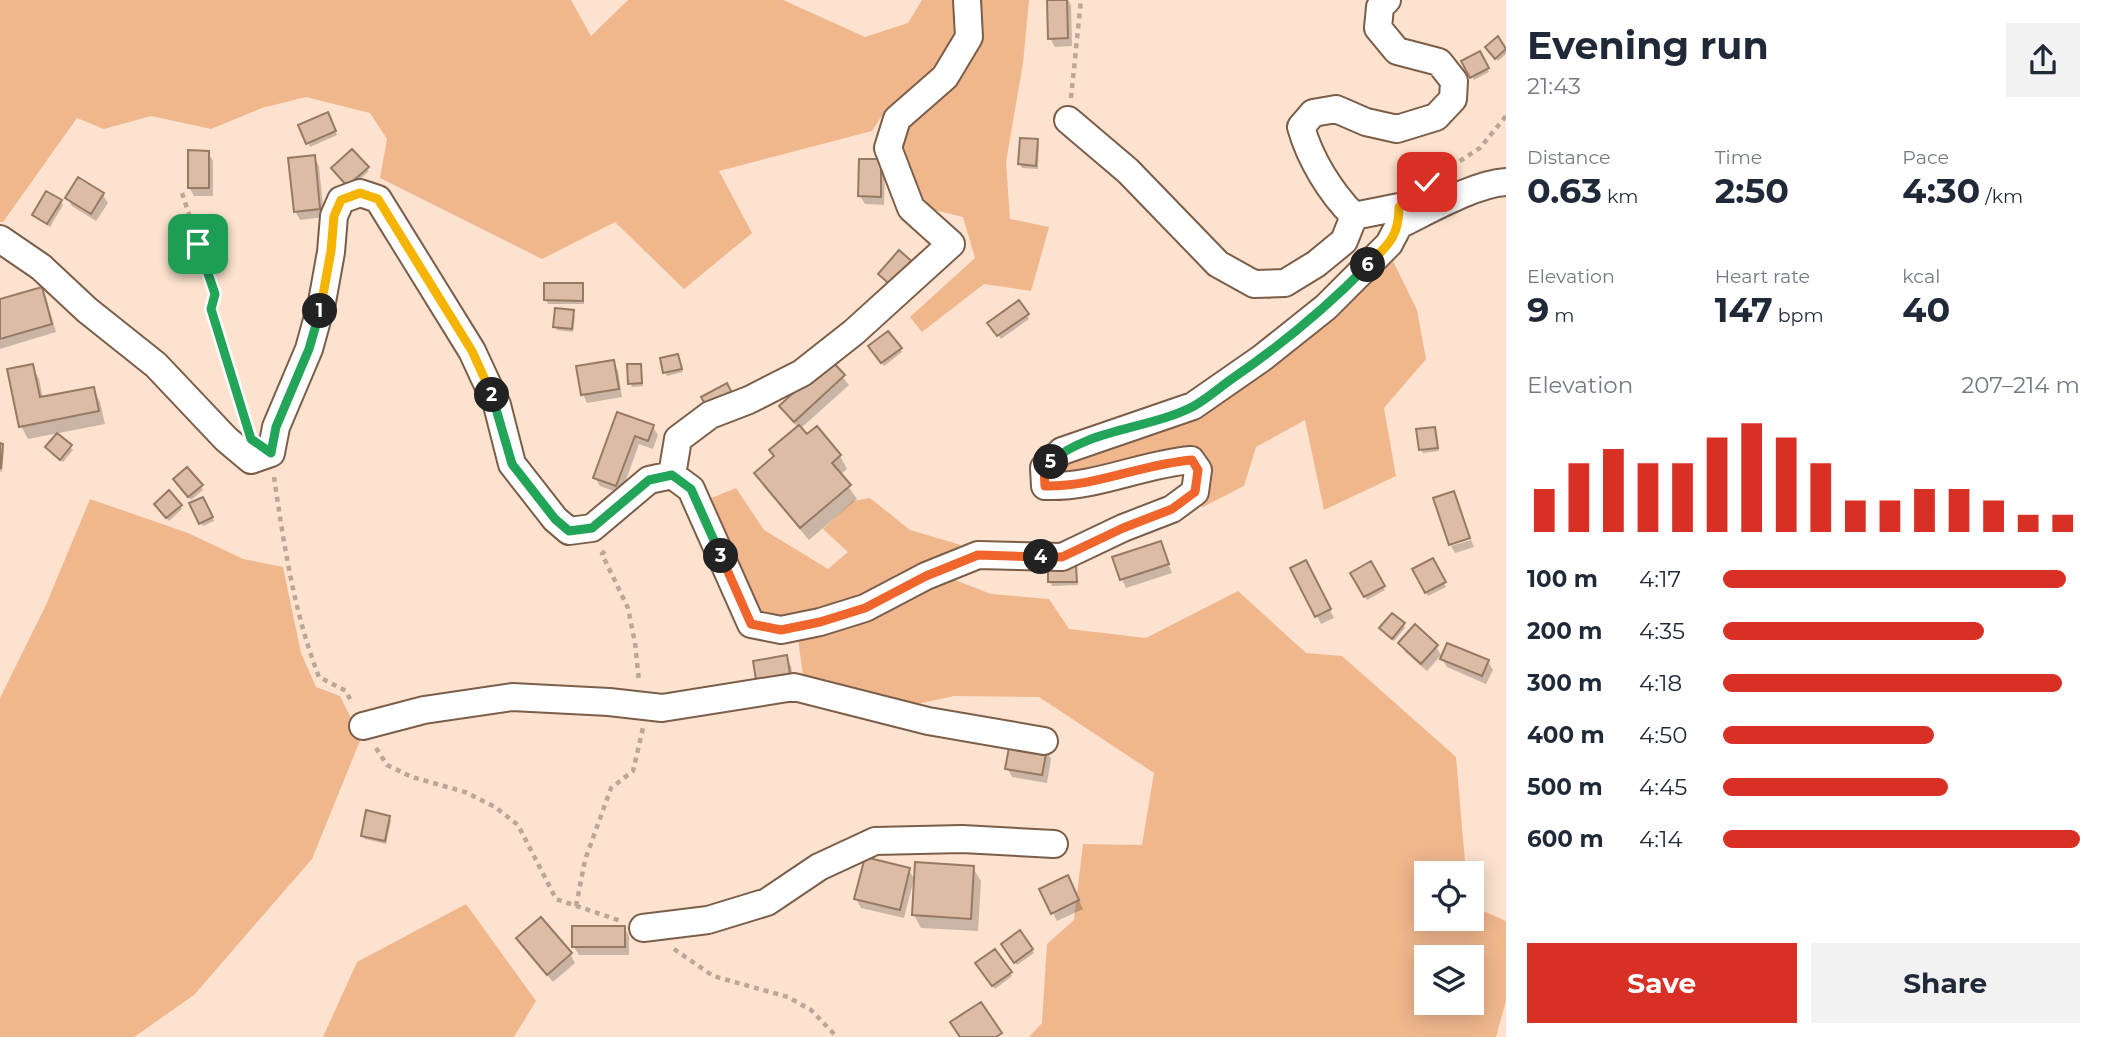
<!DOCTYPE html>
<meta charset="utf-8">
<style>
:root{--surface:#fff;--page:#f2f2f3;--text:#1f2937;--muted:#747a83;--accent:#d93025}
body{margin:0;font-family:Montserrat,sans-serif;background:var(--page);color:var(--text);height:100vh;display:flex;flex-direction:column;font-size:26px;white-space:nowrap}
*{box-sizing:border-box;margin:0}
p{font-size:23px;color:var(--muted)}
.icon{flex:none;width:38px;height:38px;fill:none;stroke:currentColor;stroke-width:2;stroke-linecap:round;stroke-linejoin:round}
.map{position:relative;flex:1;overflow:hidden}
.side{display:flex;flex-direction:column;background:var(--surface);width:595px}
.side>*{flex:none}
.buttons{position:absolute;left:1414px;top:861px;display:grid;gap:14px}
.buttons a{display:grid;place-items:center;width:70px;height:70px;border-radius:0px;background:var(--surface);box-shadow:0 4px 18px #0003;font-size:35px}
.pin{position:absolute;display:grid;place-items:center;width:60px;height:60px;color:#fff;margin:-30px;border-radius:14px;box-shadow:0 4px 10px #0006}
.km{position:absolute;width:35px;height:35px;margin:-18px;border-radius:50%;background:#222;color:#fff;font-size:19px;line-height:35px;text-align:center}
.round{display:grid;place-items:center;flex:none;width:74px;height:74px;border-radius:0px;background:var(--page)}
.head{display:flex;align-items:center;justify-content:space-between;height:119px;padding:0 21px}
h1{font-size:38px;font-weight:700;line-height:52px}
.metrics{display:grid;grid-template-columns:repeat(3,1fr);gap:10px;height:119px;padding:7px 21px}
.metrics div{display:grid;align-content:center}
.metrics b{font-size:35px;font-weight:700}
.metrics small{font-size:19px;font-weight:400}
.metrics p{font-size:19px}
.chart{height:196px;padding:14px 21px}
.chart p{display:flex;justify-content:space-between}
.chart svg{width:100%;height:126px;margin-top:7px;stroke:var(--accent);stroke-width:6}
.primary-button{display:flex;gap:14px;margin-top:auto;padding:14px 21px}
.primary-button a{flex:1;height:80px;border-radius:0px;background:var(--accent);color:#fff;font-size:28px;font-weight:700;line-height:80px;text-align:center}
.primary-button a+a{background:var(--page);color:var(--text)}
ul{padding:0 21px;list-style:none;font-size:23px}
li{display:grid;grid-template-columns:112px 84px 1fr;align-items:center;height:52px}
li i{height:18px;border-radius:9px;background:var(--accent)}
main{display:flex;flex:1;min-height:0}
.map>svg:first-child{display:block}
</style>
<main>
<div class="map">
<svg width="1506" height="1037" viewBox="0 0 1506 1037">
<rect width="100%" height="100%" fill="#fce2cf"/>
<!-- green -->
<path fill="#f0b78d" fill-rule="evenodd" d="M0 0H571L591 36 628 0H783L865 37 908 23 922 0H958L960 3 953 39 932 72 887 108 872 131 719 171 752 233 684 289 615 222 542 259 380 178 387 139 370 113 306 97 262 108 211 129 151 116 104 129 77 118 3 222H0Z
M972 0H1029L1023 63 1006 162 1010 219 1049 227 1031 291 984 284 922 332 910 317 975 258 963 217 918 206 895 149 902 124 949 83Z
M1393 261 1417 310 1426 359 1384 408 1396 476 1324 510 1305 420 1256 447 1244 486 1201 508 1211 483 1206 463 1054 477 1062 464 1335 313Z
M736 488 764 530 828 569 848 552 823 529 853 501 870 498 910 530 961 545 857 601 774 621 756 611 709 499Z
M90 499 188 533 243 559 283 567 301 653 316 687 340 696 361 738 312 859 194 995 134 1037H0V698L46 605Z
M947 577 991 594 1049 599 1069 629 1146 638 1238 591 1306 653 1342 656 1456 757 1466 873H1426V919H1472V906L1506 921V1001L1496 1037H1029L1042 1023 1047 944 1074 920 1083 844 1142 845 1154 773 1039 697 954 696 912 705 804 684 798 638ZM1426 957H1472V1003H1426Z
M466 904 536 1001 514 1037H323L357 962Z"/>
<!-- shadow -->
<path fill="#0003" d="M1049 0H1068L1071 5 1072 46 1055 47 1050 38Z
M1497 39 1506 49V54L1498 61 1489 51Z
M1480 54 1489 72 1474 80 1464 62Z
M327 115 337 135 310 147 308 143Z
M1037 141 1039 144 1038 169 1022 168 1020 164Z
M352 151 369 171 350 188Z
M208 152 213 161V196H194L189 187Z
M314 157 319 166 324 217 300 220 295 211Z
M880 160 885 169 884 205 865 204 860 196Z
M79 179 103 195 108 203 96 221 72 206 67 198Z
M60 201 63 205 50 227 37 219 34 215Z
M582 284 584 288V304H548L546 300Z
M41 289 46 297 56 332 0 349V301Z
M1018 302 1029 319 1001 339 989 323Z
M573 312 575 316 573 332 557 330 555 326Z
M900 349 902 352 884 366 872 350Z
M678 356 683 372 667 376 665 372Z
M613 362 618 371 622 397 587 403 583 394Z
M830 362 849 385 800 429 807 436 816 428 840 456 847 469 840 475 857 499 809 540 763 486 756 473 775 457 798 428 781 407Z
M32 366 39 379 43 398 93 389 100 402 105 424 28 439 21 426Z
M640 366 643 386 632 387 630 383Z
M618 414 653 427 658 435 653 449 639 444 621 494 600 486 595 478Z
M1434 429 1439 451 1423 453 1421 450Z
M57 435 73 450 63 462 47 447Z
M0 445 4 449 2 472 0 471Z
M177 483 201 486 203 490 191 500Z
M203 499 214 521 203 526 192 504Z
M180 506 182 509 169 521 158 508Z
M1471 540 1474 547 1455 553 1451 546Z
M1160 543 1172 573 1126 588 1122 579Z
M1432 560 1446 587 1428 596 1414 570Z
M1370 564 1385 590 1367 600 1353 573Z
M1075 567 1078 585 1052 586 1050 582Z
M1310 570 1334 618 1321 624 1317 616Z
M1403 624 1405 628 1394 641 1381 628Z
M1400 643 1436 647 1441 655 1427 671 1405 652Z
M786 657 791 666 795 689 763 694Z
M1442 659 1488 662 1493 670 1486 684 1447 667Z
M1046 750 1051 759 1047 783 1012 777 1007 768Z
M389 817 391 821 386 844 365 839 363 835Z
M973 868 981 881 978 931 921 928 914 915Z
M909 870 914 879 904 918 861 908 856 899Z
M1072 886 1083 909 1057 921 1053 913Z
M624 927 629 936V955H579L574 947Z
M518 939 570 954 575 963 553 982Z
M1005 948 1032 950 1034 953 1017 965Z
M995 951 1012 976 995 989 979 967Z"/>
<!-- building -->
<path fill="#dcbca5" stroke="#987a64" stroke-width="2" d="M1047 0H1067L1068 38 1048 39Z
M1498 36 1506 49 1495 59 1485 47Z
M1480 51 1489 68 1470 78 1461 61Z
M328 112 336 131 306 144 298 125Z
M1020 138 1038 139 1036 166 1018 164Z
M352 149 369 167 347 186 331 168Z
M188 150 209 151V188H188Z
M315 155 320 209 294 212 288 158Z
M859 159H881V197L858 196Z
M78 177 104 193 91 214 65 198Z
M46 191 62 200 47 224 32 215Z
M899 250 916 265 895 289 878 274Z
M544 283H583V301L544 300Z
M42 287 52 324 0 339V299Z
M1019 300 1029 314 997 336 987 323Z
M555 308 574 310 572 329 553 327Z
M888 331 902 348 881 363 868 346Z
M678 354 682 369 663 373 660 358Z
M830 359 845 375 794 422 779 406Z
M614 360 619 389 581 395 576 366Z
M33 364 40 397 94 387 99 411 19 427 7 369Z
M627 364H641L642 383 628 384Z
M727 383 734 397 709 411 701 397Z
M617 412 654 425 648 441 635 436 616 486 593 478Z
M799 425 807 434 817 426 841 455 832 463 851 485 800 528 754 473 774 456 769 450Z
M1435 427 1438 448 1419 450 1416 429Z
M57 433 72 445 60 460 45 447Z
M0 443 3 444 1 468H0Z
M187 467 203 485 188 497 173 479Z
M169 490 182 505 166 518 154 504Z
M1454 491 1470 538 1449 545 1433 498Z
M203 497 213 517 199 524 189 503Z
M1161 541 1169 564 1120 580 1112 557Z
M1433 558 1446 582 1425 593 1412 569Z
M1306 560 1331 609 1315 617 1290 568Z
M1371 561 1385 586 1364 597 1350 573Z
M1076 565 1077 582H1048V566Z
M1392 613 1405 623 1392 639 1379 628Z
M1415 624 1438 645 1421 664 1398 643Z
M1447 643 1489 660 1482 676 1440 659Z
M787 655 791 680 757 686 753 661Z
M1010 742 1047 749 1042 775 1005 769Z
M366 810 390 816 385 841 361 836Z
M865 857 910 868 900 910 854 899Z
M915 862 974 866 971 919 912 915Z
M1068 875 1079 900 1051 914 1039 889Z
M541 917 572 953 547 975 516 938Z
M572 926H625V947H572Z
M1020 930 1033 949 1014 963 1001 944Z
M995 949 1012 972 992 986 975 963Z
M981 1002 1002 1033 996 1037H960L950 1022Z"/>
<g fill="none" stroke-linecap="round" stroke-linejoin="round">
<!-- minor casing -->
<g stroke="#7b5e49" stroke-width="30">
<path id="minor" d="M1068 120 1128 171 1218 264 1254 284 1285 283 1316 264 1344 241 1354 216
M1399 225C1428 211 1474 184 1506 182
M0 239 41 267 87 310 156 365 226 439 251 460 271 453 276 427 309 349 322 302 331 252 334 216 341 200 360 193 378 199 472 351 497 405 512 464 555 519 569 531 592 528 649 480 672 475 691 489 751 624 781 630 820 622 865 608 926 576 978 555 1062 557 1123 528 1172 509 1195 492 1198 470 1191 460C1142 464 1096 488 1045 486L1044 468 1062 451 1193 406 1262 358 1326 307 1389 244 1399 225V207L1354 216C1330 192 1310 159 1301 127L1313 113 1336 109 1366 122 1397 129 1436 117 1453 99 1454 81 1439 62 1397 51 1378 28 1380 7 1387 0
M672 475 678 439 710 415 749 400 802 373 854 332 951 244 911 208 888 148 897 119 945 77 969 37 967 0
M363 726 424 710 512 697 609 702 662 708 794 687 928 721 1044 741
M643 928 708 920 767 902 819 867 875 841 962 839 1054 844"/>
</g>
<!-- path -->
<path stroke="#bca697" stroke-width="4.5" stroke-dasharray="5 5" stroke-linecap="butt" d="M1071 98 1081 0
M1443 172 1480 148 1506 116
M182 193 215 294 211 309 246 423
M274 477C284 545 294 613 319 677L346 691 352 703
M605 551 602 554 628 608 635 643 639 681
M376 748 387 765 412 777 465 792 495 807 518 825 556 899 621 921
M576 906 585 860 611 788 633 771 643 728
M674 949 713 976 788 997 811 1010 837 1037"/>
<!-- minor -->
<use href="#minor" stroke="#fff" stroke-width="26"/>
</g>
<g fill="none" stroke-linecap="round" stroke-linejoin="round">
<!-- split-1 casing -->
<g stroke="#fff" stroke-width="14">
<path id="split-1" d="M198 244 215 294 211 309 251 439 271 453 276 427 309 349 320 311"/>
</g>
<!-- split-2 casing -->
<g stroke="#fff" stroke-width="14">
<path id="split-2" d="M320 311 331 251 334 216 341 200 360 193 378 199 472 351 492 395"/>
</g>
<!-- split-3 casing -->
<g stroke="#fff" stroke-width="14">
<path id="split-3" d="M492 395 512 464 555 519 569 531 592 528 649 480 672 475 691 489 721 556"/>
</g>
<!-- split-4 casing -->
<g stroke="#fff" stroke-width="14">
<path id="split-4" d="M721 556 751 624 781 630 820 622 865 608 926 576 978 555 1041 557"/>
</g>
<!-- split-5 casing -->
<g stroke="#fff" stroke-width="14">
<path id="split-5" d="M1041 557H1062L1123 528 1172 509 1195 492 1198 470 1192 460C1142 464 1096 487 1045 486L1044 468 1051 462"/>
</g>
<!-- split-6 casing -->
<g stroke="#fff" stroke-width="14">
<path id="split-6" d="M1051 462C1087 429 1151 429 1194 406 1208 398 1220 387 1233 378 1284 343 1325 309 1368 265"/>
</g>
<!-- split-7 casing -->
<g stroke="#fff" stroke-width="14">
<path id="split-7" d="M1368 265C1388 245 1399 237 1399 207L1427 182"/>
</g>
<!-- split-1 -->
<use href="#split-1" stroke="#22a559" stroke-width="9"/>
<!-- split-2 -->
<use href="#split-2" stroke="#f5b400" stroke-width="9"/>
<!-- split-3 -->
<use href="#split-3" stroke="#22a559" stroke-width="9"/>
<!-- split-4 -->
<use href="#split-4" stroke="#f0652b" stroke-width="9"/>
<!-- split-5 -->
<use href="#split-5" stroke="#f0652b" stroke-width="9"/>
<!-- split-6 -->
<use href="#split-6" stroke="#22a559" stroke-width="9"/>
<!-- split-7 -->
<use href="#split-7" stroke="#f5b400" stroke-width="9"/>
</g>
</svg>
<div class="buttons">
<a><svg class="icon" aria-label="locate" viewBox="0 0 24 24"><circle cx="12" cy="12" r="6"/><path d="M12 2v4M12 18v4M2 12h4M18 12h4"/></svg></a>
<a><svg class="icon" aria-label="layers" viewBox="0 0 24 24"><path d="M12 4l9 5-9 5-9-5zM3 14l9 5 9-5"/></svg></a>
</div>
<div class="pin" style="left:198px;top:244px;background:#1e9e55"><svg class="icon" aria-label="arrive" viewBox="0 0 24 24"><path d="M6 21V4h12l-3 4 3 4H6"/></svg></div>
<div class="pin" style="left:1427px;top:182px;background:#d93025"><svg class="icon" aria-label="check" viewBox="0 0 24 24"><path d="M5 12l5 5 9-10"/></svg></div>
<b class="km" style="left:320px;top:311px">1</b>
<b class="km" style="left:492px;top:395px">2</b>
<b class="km" style="left:721px;top:556px">3</b>
<b class="km" style="left:1041px;top:557px">4</b>
<b class="km" style="left:1051px;top:462px">5</b>
<b class="km" style="left:1368px;top:265px">6</b>
</div>
<section class="side">
<div class="head"><div><h1>Evening run</h1><p>21:43</p></div><a class="round"><svg class="icon" aria-label="share" viewBox="0 0 24 24"><path d="M12 15V3M7 8l5-5 5 5M5 13v7h14v-7"/></svg></a></div>
<div class="metrics">
<div><p>Distance</p><b>0.63<small> km</small></b></div>
<div><p>Time</p><b>2:50</b></div>
<div><p>Pace</p><b>4:30<small> /km</small></b></div>
</div>
<div class="metrics">
<div><p>Elevation</p><b>9<small> m</small></b></div>
<div><p>Heart rate</p><b>147<small> bpm</small></b></div>
<div><p>kcal</p><b>40</b></div>
</div>
<div class="chart"><p><span>Elevation</span>207–214 m</p>
<svg viewBox="0 0 160 44" preserveAspectRatio="none"><path d="M5 44V29M15 44V20M25 44V15M35 44V20M45 44V20M55 44V11M65 44V6M75 44V11M85 44V20M95 44V33M105 44V33M115 44V29M125 44V29M135 44V33M145 44V38M155 44V38"/></svg>
</div>
<ul>
<li><b>100 m</b>4:17<i style="width:96%"></i></li>
<li><b>200 m</b>4:35<i style="width:73%"></i></li>
<li><b>300 m</b>4:18<i style="width:95%"></i></li>
<li><b>400 m</b>4:50<i style="width:59%"></i></li>
<li><b>500 m</b>4:45<i style="width:63%"></i></li>
<li><b>600 m</b>4:14<i style="width:100%"></i></li>
</ul>
<div class="primary-button"><a>Save</a><a>Share</a></div>
</section>
</main>
